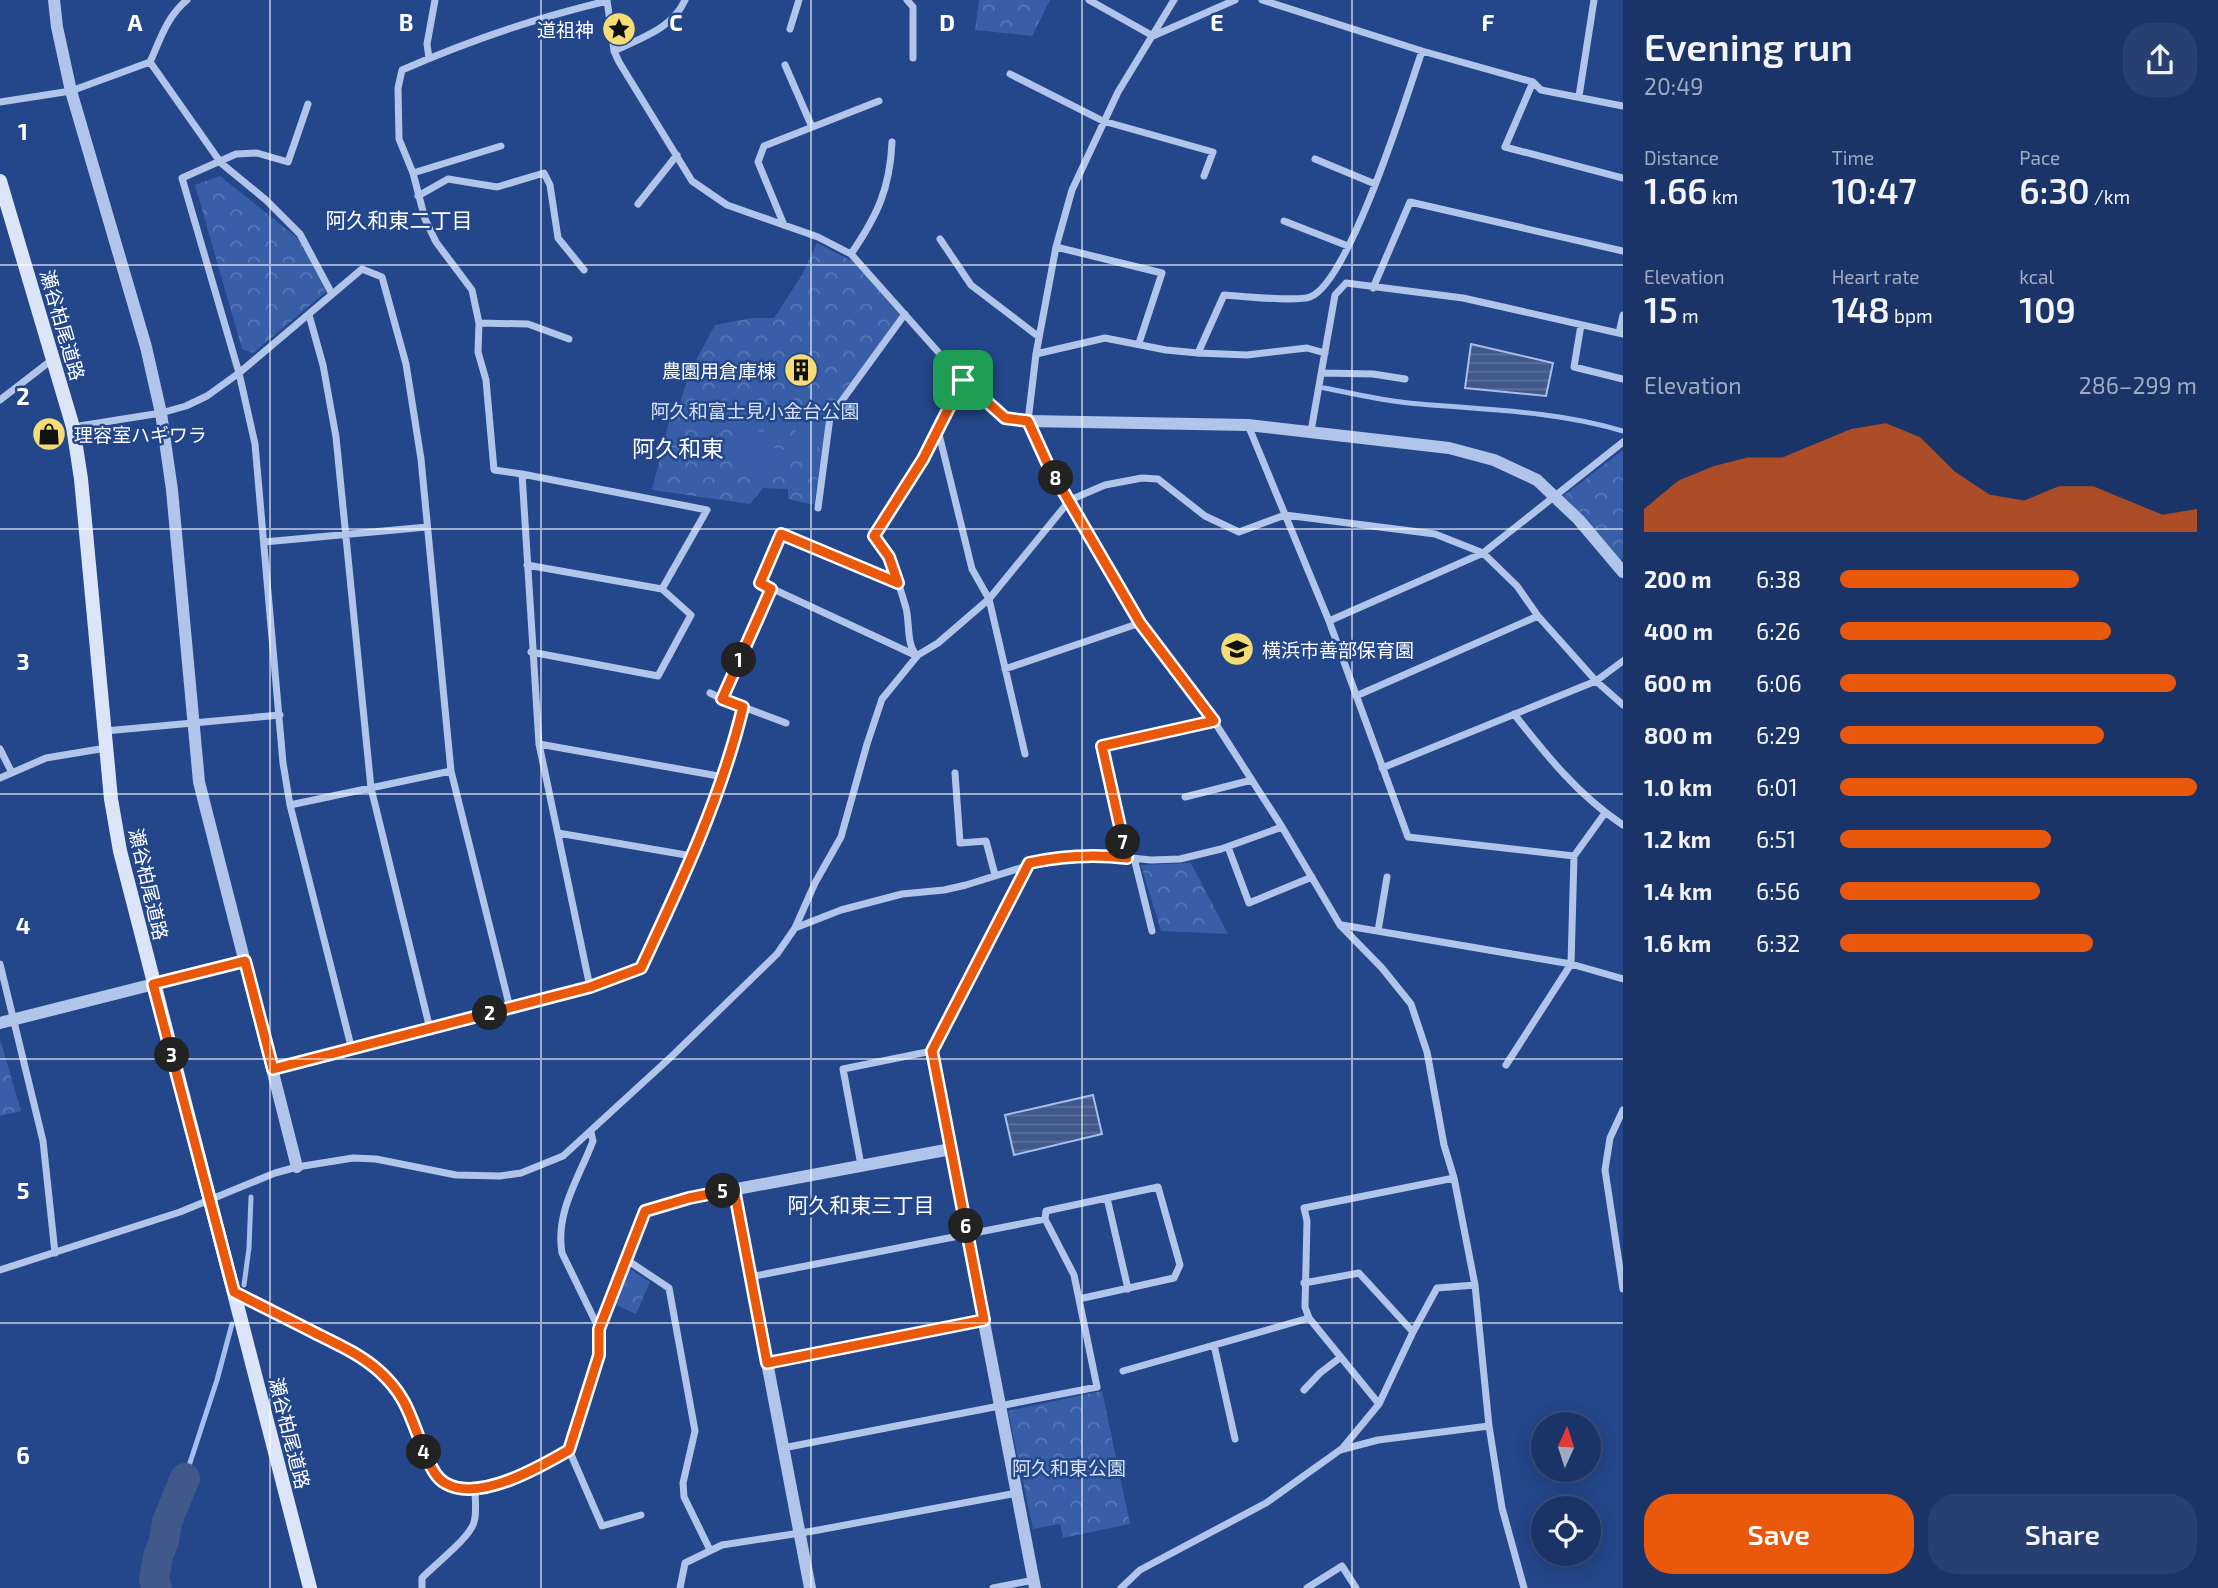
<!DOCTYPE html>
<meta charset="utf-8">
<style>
:root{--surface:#1b3468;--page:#283f71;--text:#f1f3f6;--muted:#a0aac0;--line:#394f7c;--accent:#ea580c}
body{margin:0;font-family:"Exo 2","Noto Sans JP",sans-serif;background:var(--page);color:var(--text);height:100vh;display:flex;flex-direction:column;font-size:26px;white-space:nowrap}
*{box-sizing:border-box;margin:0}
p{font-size:23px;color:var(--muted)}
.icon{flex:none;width:38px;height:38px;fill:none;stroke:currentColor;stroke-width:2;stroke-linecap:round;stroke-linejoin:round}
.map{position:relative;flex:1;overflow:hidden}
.drawer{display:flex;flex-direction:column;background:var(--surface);width:595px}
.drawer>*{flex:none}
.needle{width:46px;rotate:3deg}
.controls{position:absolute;left:1531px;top:1412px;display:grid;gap:14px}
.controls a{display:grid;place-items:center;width:70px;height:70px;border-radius:50%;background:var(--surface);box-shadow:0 4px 18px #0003,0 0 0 2px var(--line);font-size:35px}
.pin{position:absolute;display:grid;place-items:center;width:60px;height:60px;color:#fff;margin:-30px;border-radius:14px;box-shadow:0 4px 10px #0006}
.km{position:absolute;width:35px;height:35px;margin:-18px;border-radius:50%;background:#222;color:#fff;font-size:19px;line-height:35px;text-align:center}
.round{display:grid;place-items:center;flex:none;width:74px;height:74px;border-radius:28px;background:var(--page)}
.headline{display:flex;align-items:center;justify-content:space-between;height:119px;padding:0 21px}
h1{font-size:38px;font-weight:600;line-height:52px}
.figures{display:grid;grid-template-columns:repeat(3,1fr);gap:10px;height:119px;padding:7px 21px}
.figures div{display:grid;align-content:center}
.figures b{font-size:35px;font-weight:600}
.figures small{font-size:19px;font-weight:400}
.figures p{font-size:19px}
.chart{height:196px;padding:14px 21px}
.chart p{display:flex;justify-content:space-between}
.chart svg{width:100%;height:126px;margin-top:7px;fill:var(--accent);opacity:.7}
.action{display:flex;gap:14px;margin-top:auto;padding:14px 21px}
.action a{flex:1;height:80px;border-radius:28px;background:var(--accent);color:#fff;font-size:28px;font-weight:600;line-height:80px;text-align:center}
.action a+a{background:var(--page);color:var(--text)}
ul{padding:0 21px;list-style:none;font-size:23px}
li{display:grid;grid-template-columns:112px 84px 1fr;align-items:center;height:52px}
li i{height:18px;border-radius:9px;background:var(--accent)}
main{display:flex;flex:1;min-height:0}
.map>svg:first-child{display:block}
</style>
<main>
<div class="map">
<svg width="1623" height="1588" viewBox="0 0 1623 1588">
<defs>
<pattern id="forest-crowns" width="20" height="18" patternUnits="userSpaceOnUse" patternTransform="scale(1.75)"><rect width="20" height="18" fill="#385ea7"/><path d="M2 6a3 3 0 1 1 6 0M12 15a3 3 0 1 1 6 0" fill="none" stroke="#5676b4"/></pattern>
<pattern id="water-rules" width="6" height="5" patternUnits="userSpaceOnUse" patternTransform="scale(1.75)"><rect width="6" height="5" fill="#40588a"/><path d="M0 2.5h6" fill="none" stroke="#5d719c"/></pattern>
</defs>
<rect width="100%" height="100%" fill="#24468a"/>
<!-- forest -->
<path fill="url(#forest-crowns)" d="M979 0H1050L1032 36 975 30Z
M220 176 300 240 326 292 253 353 242 349 195 185Z
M817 243 852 261 901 314 828 414 814 505 788 499V489L763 488 750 504 652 490 669 422 677 413 689 373 715 325 752 318H774L802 275Z
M1623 450V557L1620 561 1562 497Z
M1191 863 1228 934 1161 931 1141 865Z
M0 1039 21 1111 0 1116Z
M630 1269 650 1282 636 1314 616 1305Z
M1102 1391 1130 1524 1063 1538 1060 1524 1033 1529 1008 1411Z"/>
<!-- garden -->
<path fill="#385ea7" d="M727 397 736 398 731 428 722 427Z
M740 407 749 409 743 439 735 437Z
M754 409 763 411 757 441 748 440Z
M768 412 777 413 771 443 762 441Z
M781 414 791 415 785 445 776 443Z
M797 420 808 422 803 451 793 449Z
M811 423 821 425 816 454 806 453Z
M723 439 752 444 750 453 721 448Z
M757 445 785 450 783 460 755 455Z
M756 460 784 465 783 474 754 469Z"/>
<!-- water -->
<path fill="url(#water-rules)" stroke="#a5beeb" stroke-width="2" d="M1471 344 1553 363 1546 396 1465 388Z
M1093 1095 1102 1134 1014 1155 1005 1115Z"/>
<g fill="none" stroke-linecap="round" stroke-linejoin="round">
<!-- stream -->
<path stroke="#a5beeb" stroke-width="5" d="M1324 388C1356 394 1388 402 1420 404 1488 410 1557 411 1623 431
M244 1285 249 1248 251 1197
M185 1478 217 1380 232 1324"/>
<!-- river -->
<path stroke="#40588a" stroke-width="30" d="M157 1588 154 1580 158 1556 164 1541 167 1522 185 1478"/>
<!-- minor -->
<path stroke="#b1c5ea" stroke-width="7" d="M607 0 614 51 619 62 692 181 727 205 818 237 851 254 963 380 1005 418 1028 421
M907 0 913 7V58
M1089 0 1153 36 1235 0
M1174 0 1118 92 1072 190 1056 247 1036 354 1028 421 1039 448 1140 623 1214 721 1282 827 1340 925 1382 968 1411 1004 1427 1052 1444 1145 1454 1178 1475 1285 1489 1426 1502 1508 1524 1588
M1262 0 1422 51 1533 82 1541 90 1623 106
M790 29 799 0
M614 51C641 38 672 29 685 0
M429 58 427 44 435 0
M150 62 221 163 266 200 300 234 332 294
M785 65 812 127
M1010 74 1103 121 1213 152 1204 176
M1533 82 1505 147 1623 178
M1579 96 1594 0
M0 102 71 91 150 62C160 40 167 16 187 0
M308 104 288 162 257 153 236 154 182 178 239 373 255 444 283 763 290 805 352 1050
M1315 159 1375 184
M413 173 501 146
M418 196 448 179 497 187 544 173 550 185 558 238 584 270
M638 204 677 155
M1284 221 1348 246
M784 225 758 162 764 146 879 101
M940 239 971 285 1039 337
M1056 247 1162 273 1139 343
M851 254C877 216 890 189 892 142
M1373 288 1410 202 1623 251
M309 315 323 365 336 437 371 788 430 1029
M479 323 528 324 569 339
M1581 325 1574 367 1623 379
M1619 333 1623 315
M1198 353 1224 295C1242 296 1296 302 1310 297 1349 283 1407 95 1422 51
M1036 354 1105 338 1166 350 1198 353 1247 355 1307 348 1325 353
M1322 373 1373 374 1405 379
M0 400 53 359
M1248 425 1329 621 1408 837 1574 856 1605 813
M73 427 161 413 186 406 207 396 239 373 362 269 382 277 406 364 421 459 451 771 510 1008
M938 430 972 569 989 599 1025 754
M1311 431 1335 295 1346 283 1463 298 1623 334
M522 474 494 470 486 380 478 352 479 323 472 290 436 242 425 219 413 173 399 139 398 88 402 70C466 42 539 17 607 1
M818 508 830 417 905 314
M264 542 427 527
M527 565 662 589 707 510 522 474 539 744 590 987
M898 583 781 534 760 583 917 656C906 644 910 624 906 608 898 580 891 559 874 536L923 459 963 380
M771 589 722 699 786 723
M1329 621 1483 553 1623 442
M531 652 658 676 691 615 662 589
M1005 669 1140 623
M710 693 722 699
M1356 696 1538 616
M1514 714C1546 755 1579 796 1623 825
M105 731 280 715
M539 744 724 777
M0 749 11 771
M1382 768 1596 681 1623 661
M955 773 960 843 986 841 995 875
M0 778 46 758 106 748
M1185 797 1252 780
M290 805 451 771
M558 833 692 856
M1228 847 1249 903 1312 877
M1127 858 1102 746 1214 721
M1134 858 1152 931
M1342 925 1571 964 1623 979
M795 928 841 910 902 894 944 890 966 885 1049 859 1102 855 1151 860 1180 859 1221 849 1282 827
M1378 931 1387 877
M0 964 43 1141 55 1253
M1506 1065 1571 964 1574 856
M273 1069 590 987 641 968C681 883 721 798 742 707
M1623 1110 1610 1138 1605 1170 1623 1289
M861 1165 843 1069 932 1051
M1107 1198 1128 1289
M627 1260 669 1288 695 1431 683 1483 684 1497 710 1550
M0 1270 180 1212 275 1173 297 1167 353 1158 376 1159 456 1175 500 1176 521 1173 563 1156 672 1056 777 954 795 928 815 883 841 837 867 744 882 699 918 655 938 643 989 599 1070 500 1105 485 1142 478 1158 479 1205 516 1239 532 1285 515 1435 534 1483 553 1517 586 1538 616 1596 681 1623 705
M750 1277 1045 1219 1046 1211 1158 1187 1180 1265 1174 1278 1079 1299
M1304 1283 1359 1273 1413 1332
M235 1292C262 1306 289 1320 316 1334 337 1344 359 1354 377 1369 407 1394 412 1422 426 1456 430 1466 435 1477 444 1483 476 1504 540 1467 569 1450L599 1355V1329L562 1253C555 1212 579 1178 593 1141L591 1132
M1214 1345 1235 1439
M767 1363 984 1320
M1123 1371 1309 1318
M1304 1390 1320 1373 1341 1357
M1379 1404 1309 1318 1305 1307 1307 1221 1304 1208 1454 1178
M783 1448 1097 1387 1074 1275 1045 1219
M569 1450 602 1526 641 1515
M1341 1450 1379 1404 1413 1332 1437 1288 1475 1285
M422 1588V1578C435 1564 470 1538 474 1522 477 1513 475 1499 475 1489
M680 1588 685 1563 722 1545 813 1531 1017 1493
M993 1588 1034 1580
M1121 1588 1140 1570 1266 1503 1340 1450 1378 1440 1489 1426
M1307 1588 1342 1566 1356 1588"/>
<!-- tertiary -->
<path stroke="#b1c5ea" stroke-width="12" d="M54 0 57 27 71 91 146 347 161 413 172 490 199 782 297 1167
M1028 421 1248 425 1449 448 1494 460 1537 480 1579 520 1623 572
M1029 863 932 1051 1035 1588
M0 1023 245 961
M734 1189 810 1588
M599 1329 645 1211 689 1198 951 1149"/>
<!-- secondary -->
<path stroke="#dce5f8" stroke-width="14" d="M0 181 73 427 81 479 111 799 120 851 310 1588"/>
</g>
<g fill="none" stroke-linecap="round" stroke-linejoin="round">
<!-- route casing -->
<g stroke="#fff" stroke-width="14">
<path id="route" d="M963 380 1005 418 1028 421 1048 465 1140 623 1214 721 1102 746 1127 858C1094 854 1061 856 1029 863L932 1051 984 1320 767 1363 734 1189 689 1198 645 1211 599 1329V1355L569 1450C540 1467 478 1503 445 1483 436 1478 431 1467 427 1458 411 1422 410 1399 379 1371 360 1354 337 1344 315 1333 288 1319 261 1306 234 1292L153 984 245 961 273 1069 590 987 641 968C681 883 721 798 743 707L722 699 771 589 760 583 781 534 898 583 889 557 874 536 923 459Z"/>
</g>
<!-- route -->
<use href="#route" stroke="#ea580c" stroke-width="9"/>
</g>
<!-- grid -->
<path fill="none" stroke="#fff" stroke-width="2" stroke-opacity="0.55" d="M270 0V1588M541 0V1588M811 0V1588M1082 0V1588M1352 0V1588M0 265H1623M0 529H1623M0 794H1623M0 1059H1623M0 1323H1623"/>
<!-- icons -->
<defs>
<g id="sight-disc" transform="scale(1.75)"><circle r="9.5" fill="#f5dc74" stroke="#24468a"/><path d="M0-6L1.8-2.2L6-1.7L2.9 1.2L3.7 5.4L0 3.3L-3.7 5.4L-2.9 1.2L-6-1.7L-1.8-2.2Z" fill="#111"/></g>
<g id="building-disc" transform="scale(1.75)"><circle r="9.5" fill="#f5dc74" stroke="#24468a"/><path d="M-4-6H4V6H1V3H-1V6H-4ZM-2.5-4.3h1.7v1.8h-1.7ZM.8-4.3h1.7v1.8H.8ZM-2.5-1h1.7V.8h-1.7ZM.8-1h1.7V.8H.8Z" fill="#111"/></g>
<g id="shop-disc" transform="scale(1.75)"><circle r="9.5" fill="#f5dc74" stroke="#24468a"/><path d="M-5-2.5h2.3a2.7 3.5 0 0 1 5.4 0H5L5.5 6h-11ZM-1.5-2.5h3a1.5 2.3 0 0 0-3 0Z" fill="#111"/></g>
<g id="school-disc" transform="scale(1.75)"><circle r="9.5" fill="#f5dc74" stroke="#24468a"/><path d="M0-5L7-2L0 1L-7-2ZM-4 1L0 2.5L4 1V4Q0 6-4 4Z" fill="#111"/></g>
</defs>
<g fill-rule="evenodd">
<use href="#sight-disc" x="619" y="29"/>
<use href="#building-disc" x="801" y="370"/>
<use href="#shop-disc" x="49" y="434"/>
<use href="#school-disc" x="1237" y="649"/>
</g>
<g text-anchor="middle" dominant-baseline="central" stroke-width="5" stroke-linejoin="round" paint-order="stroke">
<!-- poi labels -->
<g font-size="19" fill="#fff" stroke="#24468a" text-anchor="end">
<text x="594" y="29">道祖神</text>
<text x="776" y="370">農園用倉庫棟</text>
<text x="74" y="434" text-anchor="start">理容室ハギワラ</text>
<text x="1262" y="649" text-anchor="start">横浜市善部保育園</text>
</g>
<!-- street labels -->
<g font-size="19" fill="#fff" stroke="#24468a">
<text transform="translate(63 325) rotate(74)">瀬谷柏尾道路</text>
<text transform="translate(149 884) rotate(77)">瀬谷柏尾道路</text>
<text transform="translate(290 1433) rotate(76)">瀬谷柏尾道路</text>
</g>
<!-- park labels -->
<g font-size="19" fill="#d5e1f8" stroke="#24468a">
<text x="755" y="410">阿久和富士見小金台公園</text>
<text x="1069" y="1467">阿久和東公園</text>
</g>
<!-- neighbourhood labels -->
<g font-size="21" fill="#fff" stroke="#24468a">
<text x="399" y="219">阿久和東二丁目</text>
<text x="861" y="1204">阿久和東三丁目</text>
</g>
<!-- quarter labels -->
<g font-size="23" fill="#fff" stroke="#24468a">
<text x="678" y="448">阿久和東</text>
</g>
</g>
<g font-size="23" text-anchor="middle" font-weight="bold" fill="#fff" stroke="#24468a" stroke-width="5" stroke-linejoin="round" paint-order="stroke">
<text x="135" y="31">A</text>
<text x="406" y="31">B</text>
<text x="676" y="31">C</text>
<text x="947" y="31">D</text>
<text x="1217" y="31">E</text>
<text x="1488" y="31">F</text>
<text x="23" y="140">1</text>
<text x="23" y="405">2</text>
<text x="23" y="670">3</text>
<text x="23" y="934">4</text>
<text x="23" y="1199">5</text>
<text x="23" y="1464">6</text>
</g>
</svg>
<div class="controls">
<a><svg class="needle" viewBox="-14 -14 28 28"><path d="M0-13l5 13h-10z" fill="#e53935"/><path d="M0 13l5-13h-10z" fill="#a0aac0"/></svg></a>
<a><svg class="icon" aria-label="locate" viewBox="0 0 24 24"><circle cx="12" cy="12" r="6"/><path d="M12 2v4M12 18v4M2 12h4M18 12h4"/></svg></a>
</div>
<div class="pin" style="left:963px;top:380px;background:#1e9e55"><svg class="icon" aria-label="arrive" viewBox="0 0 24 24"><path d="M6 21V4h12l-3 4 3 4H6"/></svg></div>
<b class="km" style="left:739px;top:660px">1</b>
<b class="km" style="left:490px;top:1013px">2</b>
<b class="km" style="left:172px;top:1055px">3</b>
<b class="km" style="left:424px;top:1452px">4</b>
<b class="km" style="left:723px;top:1191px">5</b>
<b class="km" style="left:966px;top:1226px">6</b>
<b class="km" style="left:1123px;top:842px">7</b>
<b class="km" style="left:1056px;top:478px">8</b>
</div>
<section class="drawer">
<div class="headline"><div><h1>Evening run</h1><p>20:49</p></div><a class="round"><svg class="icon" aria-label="share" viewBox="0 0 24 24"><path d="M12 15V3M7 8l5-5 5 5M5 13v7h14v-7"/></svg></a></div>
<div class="figures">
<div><p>Distance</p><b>1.66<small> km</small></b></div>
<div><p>Time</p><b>10:47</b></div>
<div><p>Pace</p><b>6:30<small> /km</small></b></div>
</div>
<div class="figures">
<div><p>Elevation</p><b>15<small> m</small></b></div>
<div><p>Heart rate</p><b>148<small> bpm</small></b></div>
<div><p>kcal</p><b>109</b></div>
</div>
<div class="chart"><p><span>Elevation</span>286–299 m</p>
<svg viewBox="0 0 160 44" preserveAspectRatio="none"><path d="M0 44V36L10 26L20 21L30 18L40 18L50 13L60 8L70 6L80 11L90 23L100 31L110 33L120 28L130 28L140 33L150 38L160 36V44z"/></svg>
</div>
<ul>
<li><b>200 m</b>6:38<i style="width:67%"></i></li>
<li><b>400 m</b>6:26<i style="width:76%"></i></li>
<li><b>600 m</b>6:06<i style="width:94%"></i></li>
<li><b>800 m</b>6:29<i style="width:74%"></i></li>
<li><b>1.0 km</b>6:01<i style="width:100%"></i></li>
<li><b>1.2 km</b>6:51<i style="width:59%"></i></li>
<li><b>1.4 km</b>6:56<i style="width:56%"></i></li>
<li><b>1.6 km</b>6:32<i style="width:71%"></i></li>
</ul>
<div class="action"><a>Save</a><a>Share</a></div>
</section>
</main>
